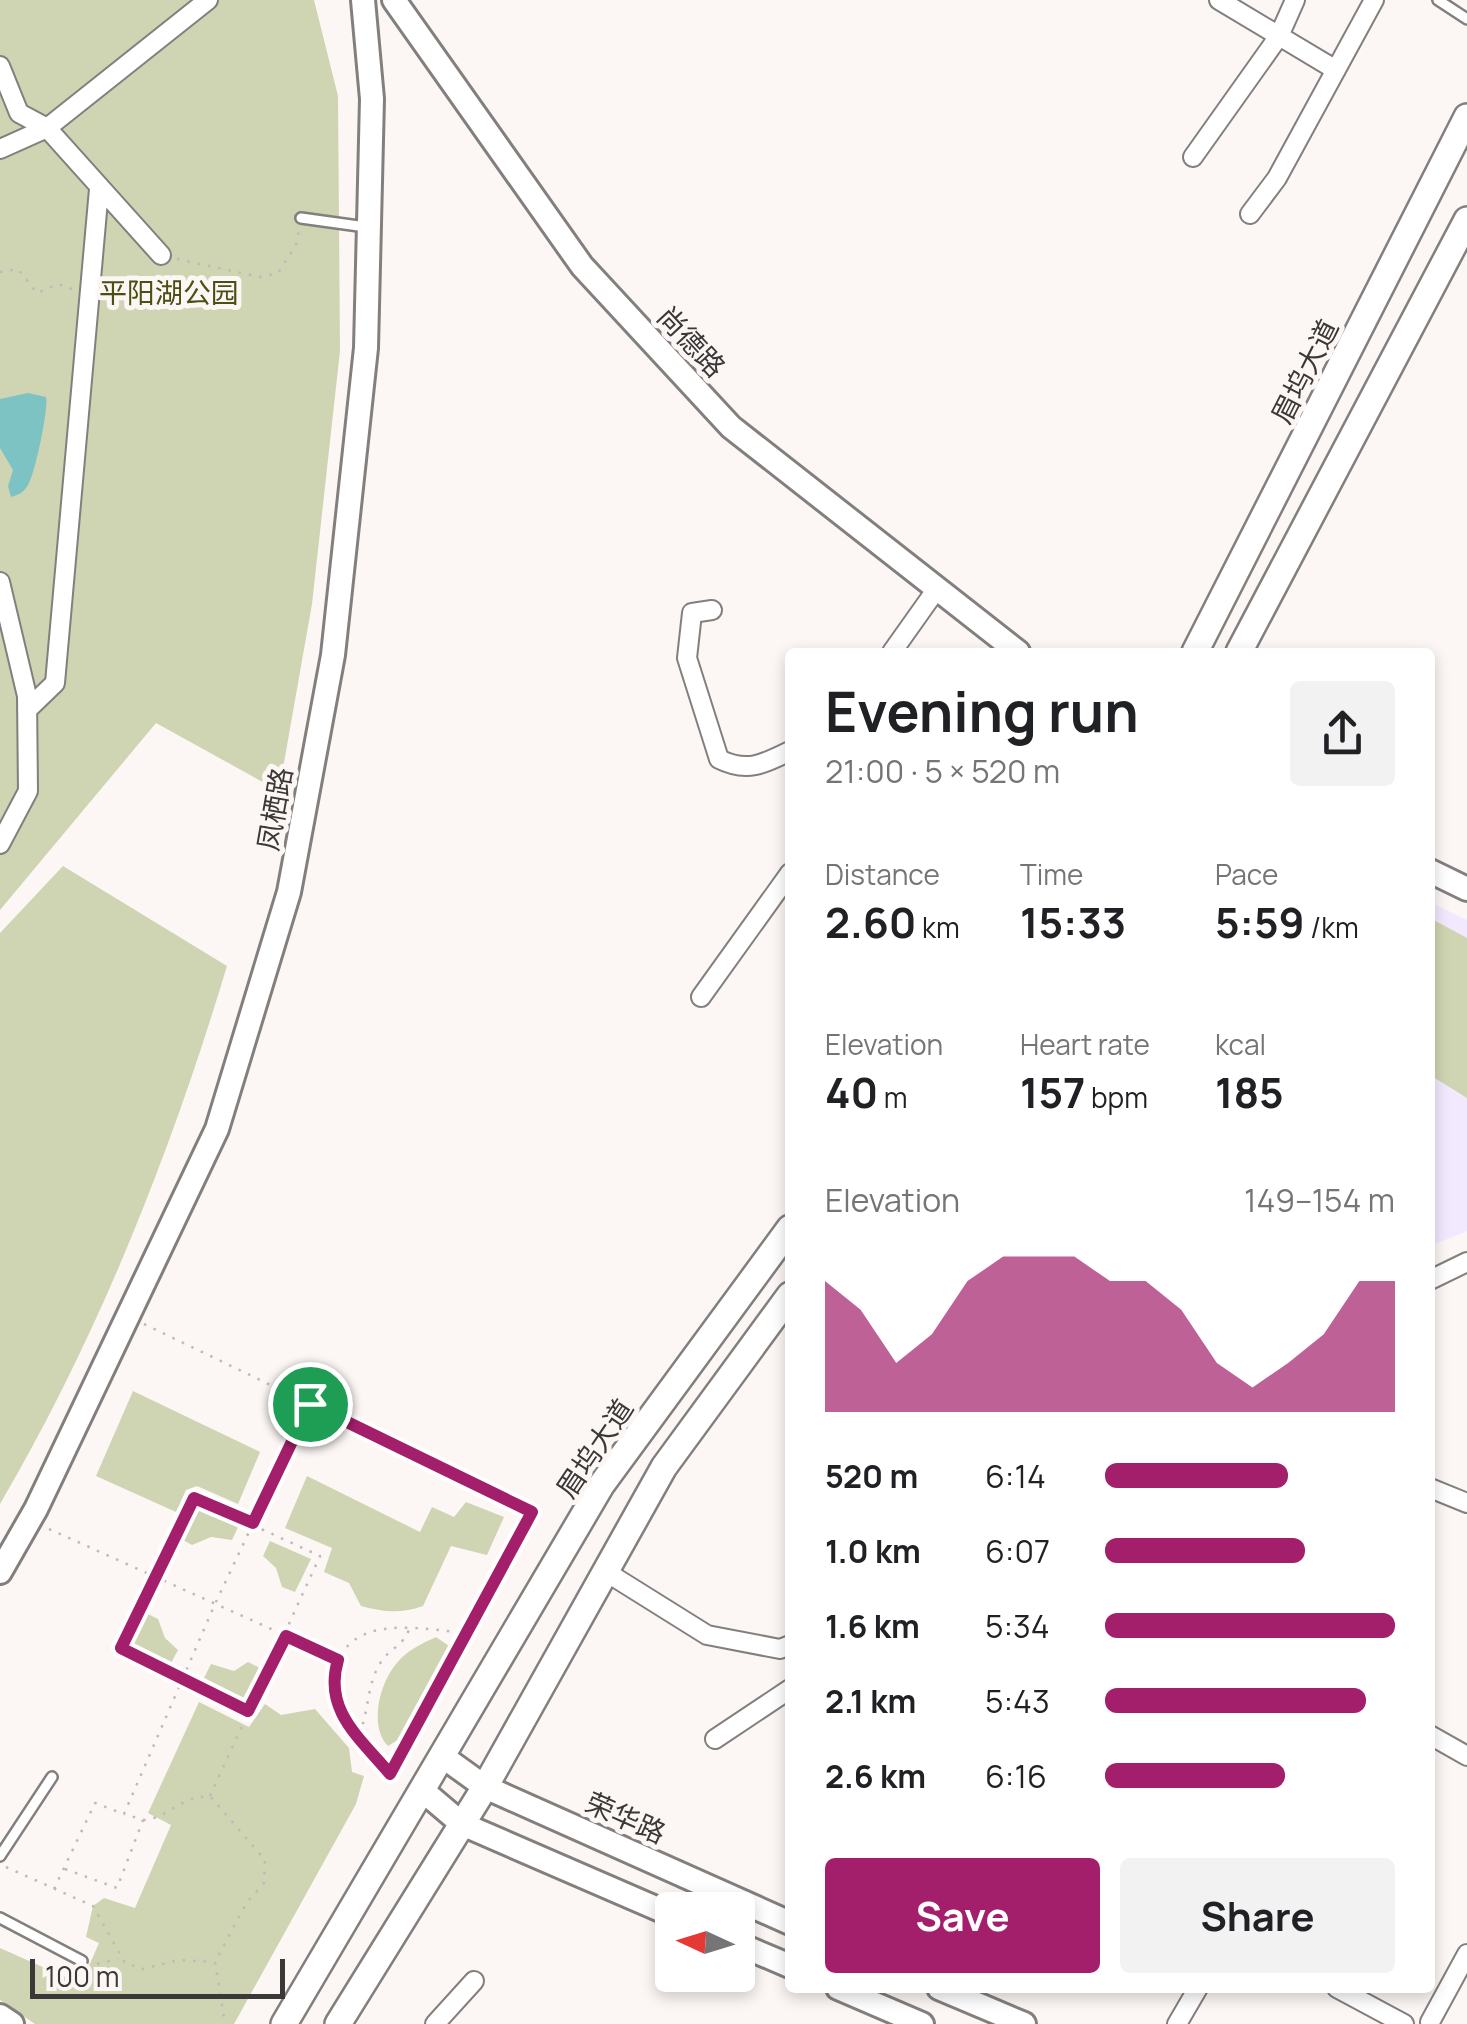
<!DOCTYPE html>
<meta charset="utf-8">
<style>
:root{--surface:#fff;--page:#f2f2f2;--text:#202124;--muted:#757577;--accent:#a31f6b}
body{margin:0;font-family:Manrope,"Noto Sans SC",sans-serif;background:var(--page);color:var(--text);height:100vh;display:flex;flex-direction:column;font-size:38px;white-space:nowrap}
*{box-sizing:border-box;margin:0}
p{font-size:32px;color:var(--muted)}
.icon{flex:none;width:55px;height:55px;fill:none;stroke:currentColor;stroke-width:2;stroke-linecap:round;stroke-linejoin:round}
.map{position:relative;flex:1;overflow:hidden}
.details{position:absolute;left:785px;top:648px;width:650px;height:1345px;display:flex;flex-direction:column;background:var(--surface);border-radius:10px;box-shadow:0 5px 15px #0003}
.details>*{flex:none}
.needle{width:65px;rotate:274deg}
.tools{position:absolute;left:655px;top:1892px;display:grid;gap:20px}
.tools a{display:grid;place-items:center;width:100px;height:100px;border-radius:10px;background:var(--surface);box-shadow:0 5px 15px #0003;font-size:50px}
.scale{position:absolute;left:30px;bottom:25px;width:255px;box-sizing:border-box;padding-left:10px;border:5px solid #3b3938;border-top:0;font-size:28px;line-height:35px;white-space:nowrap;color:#3b3938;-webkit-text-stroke:8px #fcf7f5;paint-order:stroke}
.pin{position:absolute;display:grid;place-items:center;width:85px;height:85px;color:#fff;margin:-42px;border:5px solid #fff;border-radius:50%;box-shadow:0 2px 10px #0007}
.round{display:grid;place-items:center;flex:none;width:105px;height:105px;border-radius:10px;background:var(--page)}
.summary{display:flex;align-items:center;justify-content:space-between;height:170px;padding:0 40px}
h1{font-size:55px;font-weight:700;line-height:75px}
.metrics{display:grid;grid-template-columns:repeat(3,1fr);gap:15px;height:170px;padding:10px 40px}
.metrics div{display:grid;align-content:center}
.metrics b{font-size:42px;font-weight:700}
.metrics small{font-size:28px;font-weight:400}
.metrics p{font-size:28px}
.chart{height:280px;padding:20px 40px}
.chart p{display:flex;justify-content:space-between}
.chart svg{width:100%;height:180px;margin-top:10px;fill:var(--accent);opacity:.7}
.primary-button{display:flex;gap:20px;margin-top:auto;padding:20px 40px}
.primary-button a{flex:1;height:115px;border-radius:10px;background:var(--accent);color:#fff;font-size:40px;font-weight:700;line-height:115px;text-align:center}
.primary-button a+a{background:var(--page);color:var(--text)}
ul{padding:0 40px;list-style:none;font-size:32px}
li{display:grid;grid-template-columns:160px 120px 1fr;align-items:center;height:75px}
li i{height:25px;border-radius:12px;background:var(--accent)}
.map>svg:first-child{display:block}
</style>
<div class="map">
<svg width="1467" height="2024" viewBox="0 0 1467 2024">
<rect width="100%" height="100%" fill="#fcf7f5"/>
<!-- education -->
<path fill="#f2e9ff" d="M1430 902 1467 920V1231L1430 1246Z"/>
<!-- green -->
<path fill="#cfd4b2" d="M0 0H314L338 96 340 351 312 604 279 791 156 723 0 910Z
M63 866 227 966C171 1152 99 1335 0 1504V933Z
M1430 918 1467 938V1098L1430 1075Z
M133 1391 260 1452 238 1504 197 1486 186 1490 176 1512 96 1476Z
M307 1476 420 1532 432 1507 454 1517 466 1502 504 1517 487 1555 451 1546 423 1606C400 1614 384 1612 361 1606L349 1583 324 1572 332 1548 285 1528Z
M197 1507 239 1525 232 1540 211 1537 192 1545 181 1539Z
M270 1541 311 1559 295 1592 282 1587 276 1568 263 1556Z
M146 1613 158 1619 165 1638 178 1650 170 1665 130 1646Z
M436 1637 449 1646 445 1660 401 1738 388 1746C369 1727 379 1684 396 1664 406 1651 421 1644 436 1637Z
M248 1662 260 1668 242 1700 203 1680 211 1664 234 1671Z
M199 1702 249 1727 265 1704 281 1715 315 1709 349 1748 352 1772 364 1776 356 1804 234 2024H35L0 2000V1948L81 1984 99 1943 86 1937 93 1906 104 1898 135 1908 171 1825 148 1813Z"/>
<!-- water -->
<path fill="#7ec3c4" d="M28 393 46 397C49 408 35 473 29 483 25 492 20 494 11 497L8 486 13 470 0 448V399Z"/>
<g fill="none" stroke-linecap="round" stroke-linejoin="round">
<!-- service casing -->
<g stroke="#837f7d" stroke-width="14">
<path id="service" d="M1438 0 1467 19
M301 218 366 227
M0 1856 52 1777
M0 1918 82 1961"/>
</g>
<!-- minor casing -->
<g stroke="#837f7d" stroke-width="22">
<path id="minor" d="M1219 0 1336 70
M0 66 19 113 47 128 161 255
M0 149 47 128 208 0
M1193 157 1279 36 1295 0
M1250 214 1277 178 1374 0
M0 582 27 696 28 791 0 844
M712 610 692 613 687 658 719 759C747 773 764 764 790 751
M892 652 936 590
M27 710 55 683 99 189
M701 997 790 873
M1430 1280 1467 1262
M1430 1488 1467 1503
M603 1570 707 1635 780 1649 790 1645
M1430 1735 1467 1756
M715 1739 790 1689
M1337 1988 1404 2024
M1430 2022 1467 1954
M435 2024 474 1981
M1177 2024 1198 1988"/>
</g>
<!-- tertiary casing -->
<g stroke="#837f7d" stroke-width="28">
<path id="tertiary" d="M394 0 582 266 731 427 1018 652
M1430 871 1467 889
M0 1572 36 1509 217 1129 289 892 333 655 366 348 372 99 363 0
M442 1756 485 1787 790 1923
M422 1790 462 1824 672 1915
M738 1944 790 1966
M838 1988 922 2024
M939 1988 1024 2024
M0 2016 12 2024"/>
</g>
<!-- secondary casing -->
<g stroke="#837f7d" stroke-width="30">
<path id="secondary" d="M1195 652 1467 117
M1239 652 1467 220
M284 2024 602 1484 790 1228
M338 2024 485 1787 664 1467 790 1295"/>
</g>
<!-- path -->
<path stroke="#bebab9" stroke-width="2.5" stroke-dasharray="2.5 8" stroke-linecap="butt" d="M177 259 260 277 278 273 296 245 299 230
M0 272 18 269 37 293 58 284 72 289
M144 1324 532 1511 387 1779
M49 1529 338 1659
M359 1734C370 1711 366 1680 384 1658 394 1646 402 1646 409 1630
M389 1772C374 1755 356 1738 344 1719 334 1703 330 1685 336 1667 352 1613 422 1629 465 1633
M210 1796 320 1556 194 1498 121 1648 248 1711
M143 1820C172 1817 176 1798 210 1796L265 1860 264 1883 247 1902 215 1962 225 2024
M6 1867 93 1906 125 1963 143 1969 178 1960 213 1962
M65 1869 117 1888 143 1820 125 1814
M54 1889 95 1803 124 1814 215 1604 309 1405
M97 1964 118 1959"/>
<!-- service -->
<use href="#service" stroke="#fff" stroke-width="9"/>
<!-- minor -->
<use href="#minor" stroke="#fff" stroke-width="18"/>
<!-- tertiary -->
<use href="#tertiary" stroke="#fff" stroke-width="22"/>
<!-- secondary -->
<use href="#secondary" stroke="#fff" stroke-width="25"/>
</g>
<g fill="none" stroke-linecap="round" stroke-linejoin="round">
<!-- route casing -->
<g stroke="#fff" stroke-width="20">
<path id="route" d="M310 1404 532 1512 390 1774C359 1737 323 1710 338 1660L286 1636 248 1711 121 1648 194 1498 253 1523Z"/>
</g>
<!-- route -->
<use href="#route" stroke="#a31f6b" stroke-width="12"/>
</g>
<g text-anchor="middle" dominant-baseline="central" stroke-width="10" stroke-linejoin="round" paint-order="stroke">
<!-- park labels -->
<g font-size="28" fill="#4a4f13" stroke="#fcf7f5">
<text x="169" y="292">平阳湖公园</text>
</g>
<!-- street labels -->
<g font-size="28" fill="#3b3938" stroke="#fcf7f5">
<text transform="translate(692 341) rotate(47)">尚德路</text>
<text transform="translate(1304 371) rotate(-63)">眉坞大道</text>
<text transform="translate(274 809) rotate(-80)">凤栖路</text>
<text transform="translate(594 1448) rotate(-56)">眉坞大道</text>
<text transform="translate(626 1817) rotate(24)">荣华路</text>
</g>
</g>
</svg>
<div class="tools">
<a><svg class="needle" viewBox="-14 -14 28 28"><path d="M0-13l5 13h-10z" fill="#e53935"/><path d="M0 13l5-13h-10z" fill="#757577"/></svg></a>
</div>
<div class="scale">100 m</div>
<div class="pin" style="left:310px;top:1404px;background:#1e9e55"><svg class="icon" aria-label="arrive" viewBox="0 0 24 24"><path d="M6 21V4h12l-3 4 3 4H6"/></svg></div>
<section class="details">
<div class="summary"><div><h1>Evening run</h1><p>21:00 · 5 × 520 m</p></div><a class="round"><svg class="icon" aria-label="share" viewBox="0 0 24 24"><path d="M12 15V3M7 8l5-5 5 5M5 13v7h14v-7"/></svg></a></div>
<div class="metrics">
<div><p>Distance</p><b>2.60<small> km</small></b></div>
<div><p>Time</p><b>15:33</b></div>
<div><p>Pace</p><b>5:59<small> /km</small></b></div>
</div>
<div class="metrics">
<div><p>Elevation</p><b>40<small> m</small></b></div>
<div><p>Heart rate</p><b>157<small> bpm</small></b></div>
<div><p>kcal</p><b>185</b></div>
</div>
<div class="chart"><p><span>Elevation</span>149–154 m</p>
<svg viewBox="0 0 160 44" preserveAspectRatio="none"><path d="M0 44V12L10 19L20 32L30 25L40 12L50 6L60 6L70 6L80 12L90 12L100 19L110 32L120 38L130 32L140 25L150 12L160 12V44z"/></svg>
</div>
<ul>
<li><b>520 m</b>6:14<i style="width:63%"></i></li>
<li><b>1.0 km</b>6:07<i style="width:69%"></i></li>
<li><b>1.6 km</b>5:34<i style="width:100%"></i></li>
<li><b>2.1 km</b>5:43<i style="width:90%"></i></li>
<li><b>2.6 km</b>6:16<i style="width:62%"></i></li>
</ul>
<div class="primary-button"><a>Save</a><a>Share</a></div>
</section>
</div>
